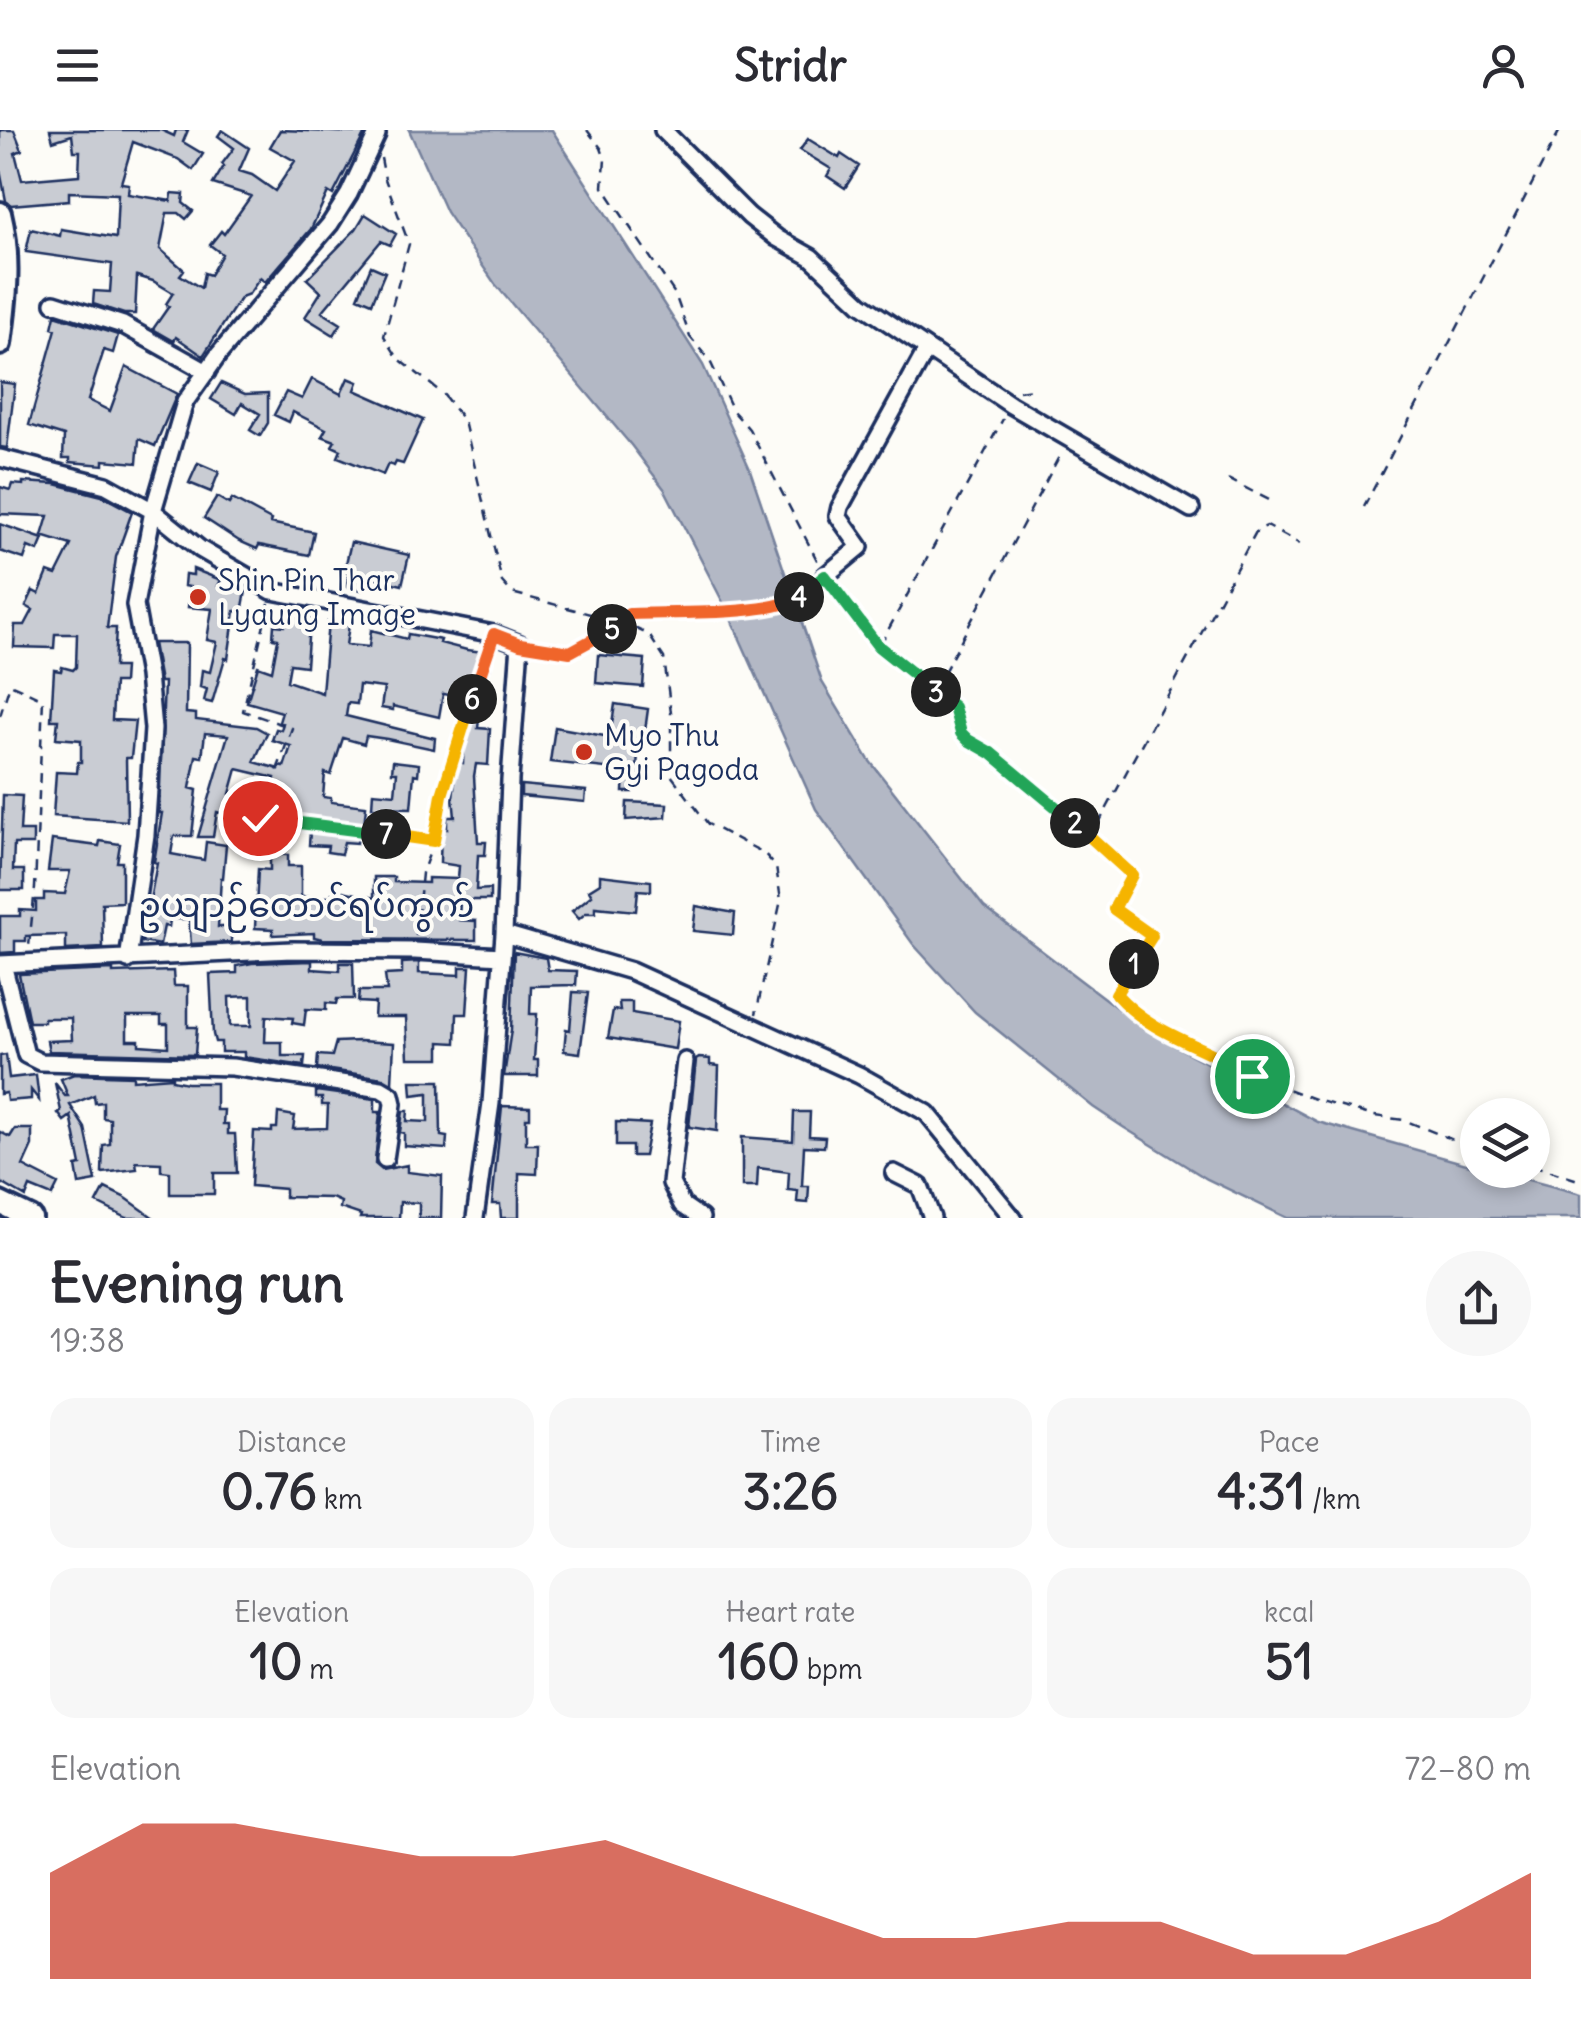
<!DOCTYPE html>
<meta charset="utf-8">
<style>
:root{--surface:#fff;--page:#f7f7f7;--text:#2b2b33;--muted:#7c7c81;--accent:#c8321e}
body{margin:0;font-family:Delius,"Noto Sans Myanmar",sans-serif;background:var(--page);color:var(--text);height:100vh;display:flex;flex-direction:column;font-size:38px;white-space:nowrap}
*{box-sizing:border-box;margin:0}
p{font-size:32px;color:var(--muted)}
.icon{flex:none;width:55px;height:55px;fill:none;stroke:currentColor;stroke-width:2;stroke-linecap:round;stroke-linejoin:round}
.map{position:relative;height:1088px;overflow:hidden}
.side{display:flex;flex-direction:column;background:var(--surface);flex:1}
.side>*{flex:none}
.buttons{position:absolute;left:1460px;top:968px;display:grid;gap:20px}
.buttons a{display:grid;place-items:center;width:90px;height:90px;border-radius:50%;background:var(--surface);box-shadow:0 5px 15px #0003;font-size:50px}
.pin{position:absolute;display:grid;place-items:center;width:85px;height:85px;color:#fff;margin:-42px;border:5px solid #fff;border-radius:50%;box-shadow:0 2px 10px #0007}
.km{position:absolute;width:50px;height:50px;margin:-25px;border-radius:50%;background:#222;color:#fff;font-size:28px;line-height:50px;text-align:center}
.round{display:grid;place-items:center;flex:none;width:105px;height:105px;border-radius:52px;background:var(--page)}
.head{display:flex;align-items:center;justify-content:space-between;height:170px;padding:0 50px}
h1{font-size:55px;font-weight:700;line-height:75px}
.metrics{display:grid;grid-template-columns:repeat(3,1fr);gap:15px;height:170px;padding:10px 50px}
.metrics div{display:grid;align-content:center;border-radius:25px;background:var(--page);text-align:center}
.metrics b{font-size:50px;font-weight:700}
.metrics small{font-size:28px;font-weight:400}
.metrics p{font-size:28px}
.chart{height:280px;padding:20px 50px}
.chart p{display:flex;justify-content:space-between}
.chart svg{width:100%;height:180px;margin-top:10px;fill:var(--accent);opacity:.7}
header{display:flex;justify-content:space-between;align-items:center;height:130px;padding:0 50px;background:var(--surface);font-size:45px;font-weight:700}
.map>svg:first-child{display:block}
</style>
<header><svg class="icon" aria-label="menu" viewBox="0 0 24 24"><path d="M4 6h16M4 12h16M4 18h16"/></svg>Stridr<svg class="icon" aria-label="person" viewBox="0 0 24 24"><circle cx="12" cy="8" r="4"/><path d="M4 21q1-7 8-7t8 7"/></svg></header>
<div class="map">
<svg width="1581" height="1088" viewBox="0 0 1581 1088">
<rect width="100%" height="100%" fill="#fdfcf7"/>
<filter id="ink" filterUnits="userSpaceOnUse"><feTurbulence type="fractalNoise" baseFrequency=".01" numOctaves="2"/><feDisplacementMap in="SourceGraphic" scale="20" xChannelSelector="R" yChannelSelector="G"/><feConvolveMatrix kernelMatrix="1 2 1 2 8 2 1 2 1" color-interpolation-filters="sRGB"/></filter>
<g filter="url(#ink)">
<!-- water -->
<path fill="#b3b8c5" stroke="#76819c" stroke-width="2.5" d="M409 0H552L703 235 749 337 822 552 869 630 984 777 1150 903 1318 992 1477 1037 1478 1040H1490L1581 1064V1088H1288L1207 1049 1123 997 1093 977 975 882 913 814 816 679 727 480 665 360 631 315 495 154 446 82Z"/>
<!-- building -->
<path fill="#c9ccd3" stroke="#1b2f5e" stroke-width="2.5" fill-rule="evenodd" d="M0 0H14L22 20 15 23 22 50 79 45 80 21H74L72 5 53 11 50 0H161L174 6 176 0H188L183 12 203 24 193 40 178 29 133 12 121 53 129 54 128 64 171 71 172 63 184 64 183 73 193 81 186 89 179 83H167L160 119 184 140 180 145 201 158 204 143 210 145 222 124 210 115 221 101 224 104 251 66 213 54 224 36 222 34 234 18 218 6 222 0 249 18 239 41 252 45 275 61 295 31 270 17 280 0 365 3 333 65 328 62 311 99 265 152 260 148 249 164 241 167 203 226 176 207 174 211 153 199 169 176 166 174 173 163 153 151 137 146 135 184H124L93 174 94 161 110 162 112 134 26 122 31 99 60 106 61 99 116 108 118 64 69 62V70L11 75 6 71 0 40Z
M808 9 839 28 841 24 859 36 845 58 827 46 831 39 800 20Z
M365 84 396 104 390 115 381 111 322 182 341 194 334 205 305 187 321 162 307 149 356 99Z
M371 136 385 142 372 173 358 167Z
M55 185 118 205 113 223 104 220 88 270 110 281 126 237 177 264 155 316 139 309 137 333 104 330V335L70 332V328H63L64 306 29 295 56 199 52 198Z
M348 248 358 252 355 260 423 290 403 334 396 332 394 336 388 334 383 345 338 327 341 320 332 316 335 311 322 306 326 299 293 282 289 292 274 285 286 262 302 269 312 249 341 264Z
M0 252 15 254 7 318 0 317Z
M221 253 245 264 268 263V293L260 306 250 300 260 284 242 273 236 284 211 269Z
M198 333 219 342 211 362 189 353Z
M23 352 55 354 102 366 132 382 116 427 107 498H116L114 537H124L123 553H114L112 590 135 591 131 628H126L127 691 53 686 56 642 77 643 78 632H81V610L56 608 58 590H51L54 540 61 541 62 537 73 540 76 537 77 504H55L54 518 14 517 15 495H25L33 480 26 476 33 461 39 464 48 442 56 445 71 415 42 406 48 386 0 384V357L10 360 12 354 23 355Z
M217 367 229 374 232 369 271 390 270 393 314 402 309 425 259 415 257 419 239 411 204 388Z
M0 394 43 409 38 421 28 417 24 429 0 421Z
M351 412 409 425 402 455 365 446 362 460 346 456 349 443 344 442Z
M193 439 221 450 218 456 246 461 242 482 235 481 228 529 225 528 212 573 204 571 207 559 200 557 202 540 210 542 217 512 207 510 212 479 188 477 190 457 184 456 185 444 193 445Z
M286 477 310 480 306 536 290 534 287 551 322 563 328 492 349 495 346 515 369 517 371 500 407 509 408 504 441 510 440 513 467 520 492 523 490 539 485 538 478 598 490 599 488 635 476 634 474 646 478 712H486L485 725H478L476 760 490 759V770H460L459 790 476 791V810L323 809 314 807V803L273 805V799L255 798 258 739 270 740V724L288 725V736H301V767H332V763L343 761 374 768V747H394V752L428 753V748L458 749 459 736 440 733 441 699H447V687H455L453 667 457 632 463 633 465 580 462 579 465 568 443 564 439 587 393 576V580L381 578 384 558 359 555 357 574 348 573 346 586 435 608 434 619 387 609 366 606 364 614 343 608 331 645 325 643 323 667 331 668V672L366 676 364 696 359 695 357 713 344 712 341 724 327 722 328 716 309 715 311 688 281 682V687L267 686 275 648 237 639 230 664 239 667 233 686 217 682 213 707H198L228 605 205 603 202 627 196 626 190 658 197 660 192 706H174L171 724 204 730 206 712 226 715 223 748H221L218 797H231V812L191 814 189 789H170L169 797 164 796 160 815 142 812 157 733 154 732 162 683H159L164 552H160L153 513H187L186 583 196 584V590L256 597 267 603 254 632 279 639V636L284 637 291 616 272 610 276 599 281 600 283 593 279 592 282 582 247 572 258 536 272 541 278 509 273 508 274 495 284 496Z
M598 525 645 529 643 557 596 553Z
M615 574 648 579 644 608H638L637 653 633 652 632 662H623L624 640 550 632 555 597 610 607Z
M393 631 419 634 418 645 414 644 411 678 372 677 373 662 395 664 397 642H392Z
M521 655 586 661 585 672 521 666Z
M3 665 22 666 20 701H33V714H14L13 740H24V760H0Z
M627 672 667 674 666 687 626 690Z
M52 710 99 716 100 711 120 714 117 732H122V772L102 773 103 818 66 820V805L26 806V811H15V822L0 823V786H20V780L36 781V770H44V763L65 764 70 741H48Z
M600 745 651 751V761L638 760 636 781 595 777V783H586L579 789 572 781 592 765 589 760 600 753Z
M696 776 735 783 733 805 693 801Z
M514 822 546 828 548 840 577 841 576 855 531 856 530 884H537L534 930H538V946H504L511 900Z
M312 831V839L340 841V833H353L354 869H337L336 874 326 873V880L306 879 304 895 292 893 293 888 266 886 265 912H282V926H305L304 936 244 927V922H221V912H215L213 904 210 844 237 843V836L252 833ZM251 866V896H230L229 867Z
M419 832V843L460 845V837H470L467 884H457L456 913 440 912V928H408L406 887H374L375 873 358 872 359 861H387L385 845 402 844V833Z
M113 840V843L173 841 174 856H188V897H197L195 925 49 921 47 911 72 910 71 888H44V892H29L19 844ZM127 886H161V894H168V917L139 915V910H127Z
M573 862 588 863 580 923 564 921 566 899 570 900Z
M619 872H632V883L679 891 675 919 608 908 613 880 620 881Z
M359 911 394 913 392 953 383 948 317 938 318 925 332 926 336 912Z
M6 925 9 948 36 945 39 970 31 960V969L7 971 6 963 0 964V926Z
M699 928 710 929V935L719 936 717 1001 689 997 696 930Z
M74 944 133 946V950L172 947V950L187 953H216V980H224L223 994H228V1004H235L237 1043H214V1064H170V1042L161 1041V1033L136 1032 137 1039 102 1043 103 1015 110 1014V989L103 988V972L95 973 94 965 70 975 85 998 96 1051 79 1054 76 1036 81 1035 71 986 64 991 58 983 61 981 55 953 65 966H68L61 949Z
M411 951H440L441 1006 447 1007 446 1019 404 1016V1003L400 1002 403 981H408L407 991 428 992V963L412 965Z
M316 961 375 969V982H380L375 1034 382 1040 407 1035V1042L442 1046 441 1088H419V1073L400 1072 399 1088H360L361 1085 340 1078 341 1072 332 1068 285 1067V1059L251 1056 254 1001 272 1002V998H277L278 983 295 986 293 999 327 998 328 975H322V968H316Z
M502 976 530 977V988H526V1014H538L537 1044 519 1043V1088H501L500 1074H492Z
M794 982H810L809 1006 825 1007 824 1017 804 1016 802 1056H809L808 1073 797 1072 798 1061 788 1060 789 1042 758 1038 757 1057H742V1007L793 1011Z
M616 992 650 994 644 1026H632V1016H616Z
M15 999H32V1016L23 1036 58 1054 52 1066 30 1057 26 1067 0 1052V1002L10 1007Z
M105 1058 126 1068 154 1088H127L97 1073Z"/>
<g fill="none" stroke-linecap="round" stroke-linejoin="round">
<!-- minor casing -->
<g stroke="#1b2f5e" stroke-width="22">
<path id="minor" d="M663 0 749 86 777 108 811 127 861 174 1011 275 1191 379
M54 173 123 195 207 242
M0 328 106 355 153 381 200 419 272 461 494 504 520 514 510 650 504 804 491 973 475 1088
M825 446 860 417 838 386 840 377 927 219
M504 804 631 841 859 945 927 983 1013 1088
M128 830 146 705 153 599 148 545 135 475 153 381 185 272 219 224 330 94 349 64 377 4
M0 834 292 820 415 821 502 826
M3 834 26 925 40 932 232 937 381 959 391 965 393 974 385 1029
M685 931 671 1053 682 1075 701 1088
M894 1043 920 1056 932 1088"/>
</g>
<!-- major casing -->
<g stroke="#1b2f5e" stroke-width="28">
<path id="major" d="M0 83C11 128 6 169 0 214
M0 1073 31 1088"/>
</g>
<!-- path -->
<path stroke="#1b2f5e" stroke-width="2.5" stroke-dasharray="10 8" stroke-linecap="butt" d="M587 0 601 18 605 29 603 57 675 164 690 207 710 231 733 281 749 299 818 432
M381 28 385 49 409 114 384 206 398 228 443 264 464 291 502 452 512 463 624 493 649 505 664 528 671 583V645L708 694 764 723 776 737 781 770 756 884
M1019 261 1032 259
M1228 349 1271 371
M1364 377 1560 0
M832 456 879 518 953 577 961 603 968 610 991 623 1087 704H1093L1257 400 1267 396 1300 414
M269 473 243 581 292 598 260 689 434 711
M880 515 1003 289
M535 517 570 522 624 493 629 484 776 476 793 472 816 454
M935 559 1061 323
M0 586 10 554 43 569 35 758 29 816
M1087 704 1132 745 1114 779 1152 806 1116 865 1146 893 1226 928 1252 946 1320 971 1374 986 1404 990 1478 1020
M416 806 422 743 434 711 442 665 489 520
M1532 1035 1581 1051"/>
<!-- minor -->
<use href="#minor" stroke="#fdfcf7" stroke-width="15"/>
<!-- major -->
<use href="#major" stroke="#fdfcf7" stroke-width="20"/>
</g>
</g>
<g fill="none" stroke-linecap="round" stroke-linejoin="round" filter="url(#ink)">
<!-- split-1 casing -->
<g stroke="#fff" stroke-width="20">
<path id="split-1" d="M1134 834 1116 864C1154 907 1206 915 1252 946"/>
</g>
<!-- split-2 casing -->
<g stroke="#fff" stroke-width="20">
<path id="split-2" d="M1075 693 1132 745 1114 779 1152 806 1134 834"/>
</g>
<!-- split-3 casing -->
<g stroke="#fff" stroke-width="20">
<path id="split-3" d="M936 562 954 577 961 603 968 610 991 623 1075 693"/>
</g>
<!-- split-4 casing -->
<g stroke="#fff" stroke-width="20">
<path id="split-4" d="M799 467 825 446 878 516 936 562"/>
</g>
<!-- split-5 casing -->
<g stroke="#fff" stroke-width="20">
<path id="split-5" d="M612 499 624 493 629 484C666 482 772 486 799 467"/>
</g>
<!-- split-6 casing -->
<g stroke="#fff" stroke-width="20">
<path id="split-6" d="M472 569 494 504 520 514 570 522 612 499"/>
</g>
<!-- split-7 casing -->
<g stroke="#fff" stroke-width="20">
<path id="split-7" d="M386 704 434 711 442 665 472 569"/>
</g>
<!-- split-8 casing -->
<g stroke="#fff" stroke-width="20">
<path id="split-8" d="M260 688 386 704"/>
</g>
<!-- split-1 -->
<use href="#split-1" stroke="#f5b400" stroke-width="12"/>
<!-- split-2 -->
<use href="#split-2" stroke="#f5b400" stroke-width="12"/>
<!-- split-3 -->
<use href="#split-3" stroke="#22a559" stroke-width="12"/>
<!-- split-4 -->
<use href="#split-4" stroke="#22a559" stroke-width="12"/>
<!-- split-5 -->
<use href="#split-5" stroke="#f0652b" stroke-width="12"/>
<!-- split-6 -->
<use href="#split-6" stroke="#f0652b" stroke-width="12"/>
<!-- split-7 -->
<use href="#split-7" stroke="#f5b400" stroke-width="12"/>
<!-- split-8 -->
<use href="#split-8" stroke="#22a559" stroke-width="12"/>
</g>
<!-- markers -->
<g fill="#c8321e" stroke="#fdfcf7" stroke-width="4">
<circle cx="198" cy="467" r="10"/>
<circle cx="584" cy="622" r="10"/>
</g>
<g text-anchor="middle" dominant-baseline="central" stroke-width="8" stroke-linejoin="round" paint-order="stroke">
<!-- poi labels -->
<g font-size="30" fill="#1b2f5e" stroke="#fdfcf7" text-anchor="start">
<text x="218" y="450">Shin Pin Thar<tspan x="218" dy="34">Lyaung Image</tspan></text>
<text x="604" y="605">Myo Thu<tspan x="604" dy="34">Gyi Pagoda</tspan></text>
</g>
<!-- quarter labels -->
<g font-size="35" fill="#1b2f5e" stroke="#fdfcf7">
<text x="306" y="774">ဥယျာဉ်တောင်ရပ်ကွက်</text>
</g>
</g>
</svg>
<div class="buttons">
<a><svg class="icon" aria-label="layers" viewBox="0 0 24 24"><path d="M12 4l9 5-9 5-9-5zM3 14l9 5 9-5"/></svg></a>
</div>
<div class="pin" style="left:1252px;top:946px;background:#1e9e55"><svg class="icon" aria-label="arrive" viewBox="0 0 24 24"><path d="M6 21V4h12l-3 4 3 4H6"/></svg></div>
<div class="pin" style="left:260px;top:688px;background:#d93025"><svg class="icon" aria-label="check" viewBox="0 0 24 24"><path d="M5 12l5 5 9-10"/></svg></div>
<b class="km" style="left:1134px;top:834px">1</b>
<b class="km" style="left:1075px;top:693px">2</b>
<b class="km" style="left:936px;top:562px">3</b>
<b class="km" style="left:799px;top:467px">4</b>
<b class="km" style="left:612px;top:499px">5</b>
<b class="km" style="left:472px;top:569px">6</b>
<b class="km" style="left:386px;top:704px">7</b>
</div>
<section class="side">
<div class="head"><div><h1>Evening run</h1><p>19:38</p></div><a class="round"><svg class="icon" aria-label="share" viewBox="0 0 24 24"><path d="M12 15V3M7 8l5-5 5 5M5 13v7h14v-7"/></svg></a></div>
<div class="metrics">
<div><p>Distance</p><b>0.76<small> km</small></b></div>
<div><p>Time</p><b>3:26</b></div>
<div><p>Pace</p><b>4:31<small> /km</small></b></div>
</div>
<div class="metrics">
<div><p>Elevation</p><b>10<small> m</small></b></div>
<div><p>Heart rate</p><b>160<small> bpm</small></b></div>
<div><p>kcal</p><b>51</b></div>
</div>
<div class="chart"><p><span>Elevation</span>72–80 m</p>
<svg viewBox="0 0 160 44" preserveAspectRatio="none"><path d="M0 44V18L10 6L20 6L30 10L40 14L50 14L60 10L70 18L80 26L90 34L100 34L110 30L120 30L130 38L140 38L150 30L160 18V44z"/></svg>
</div>
</section>
